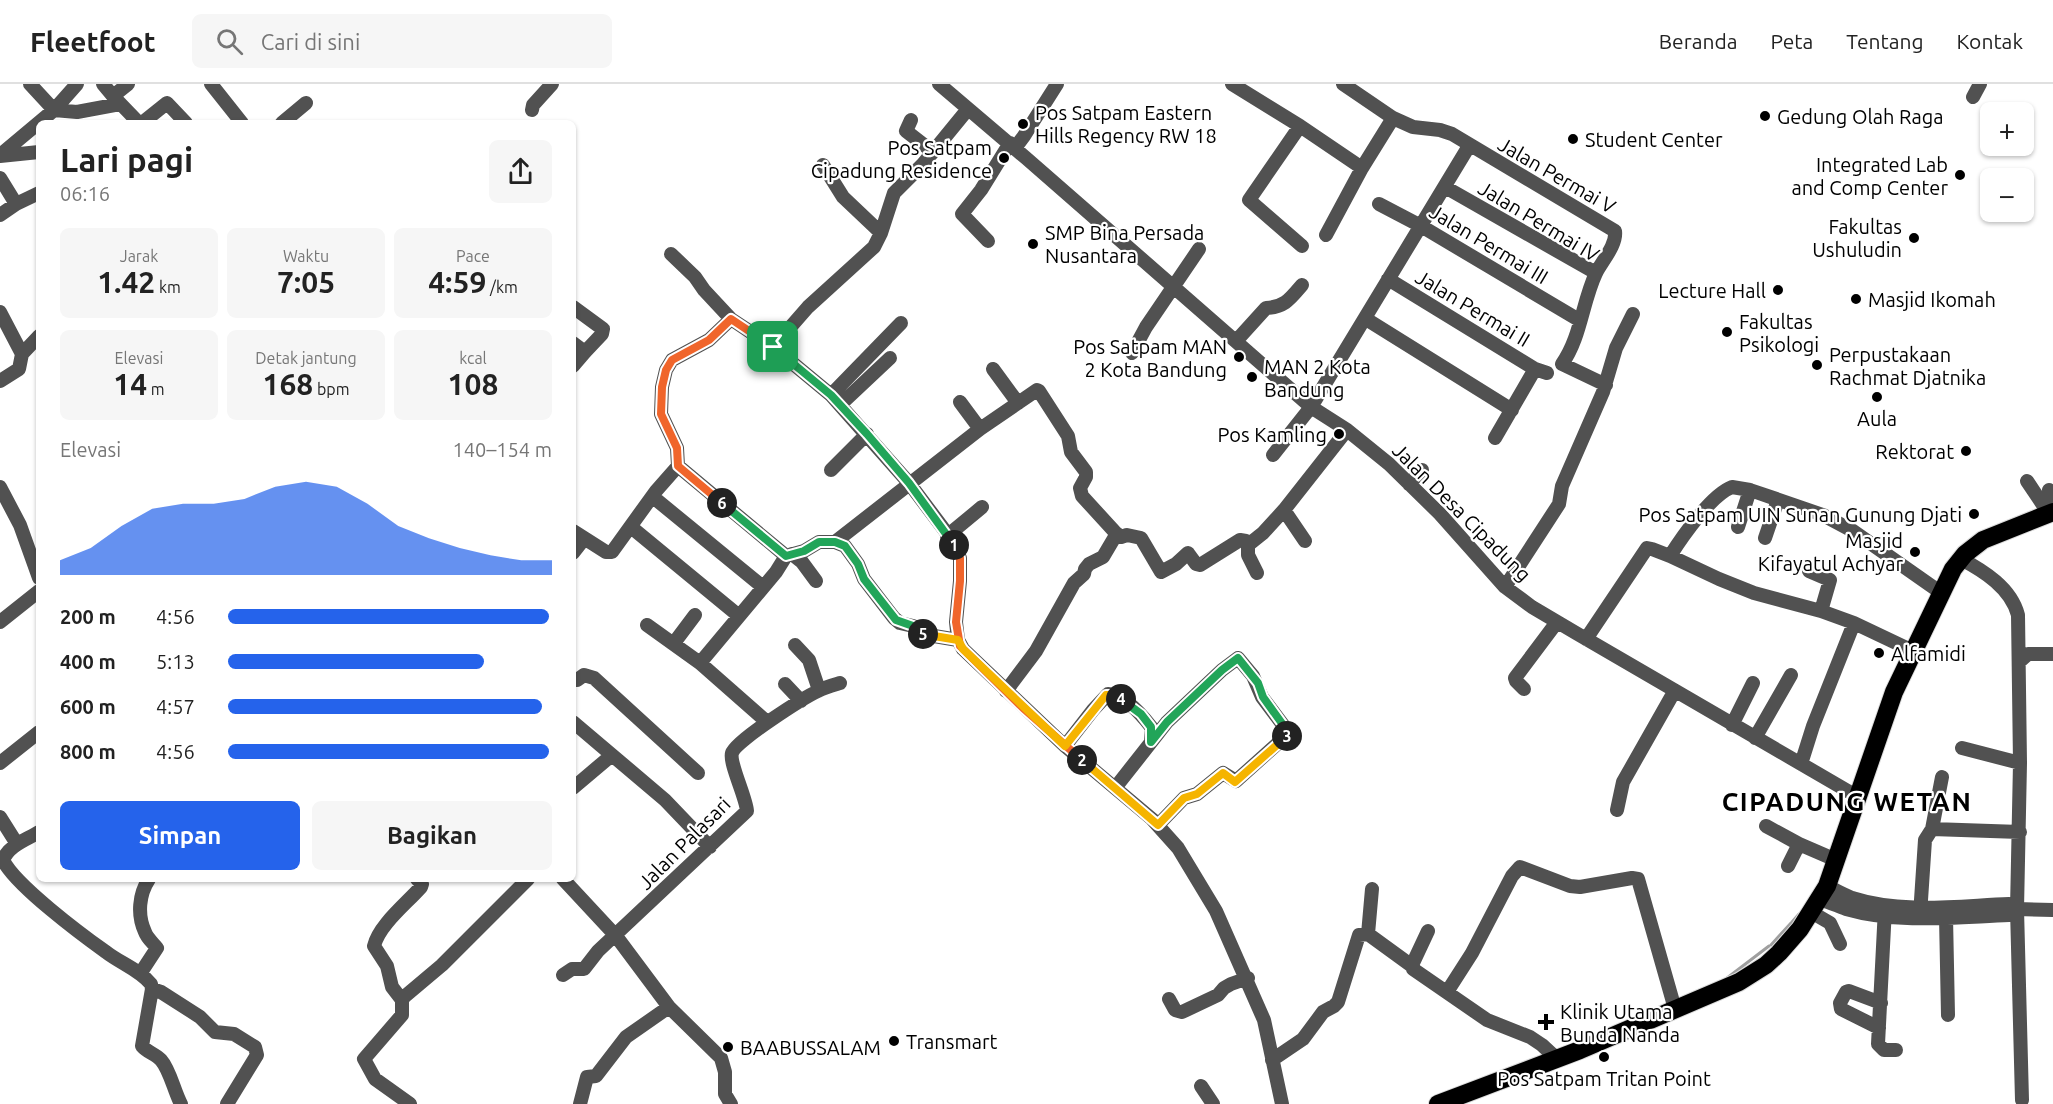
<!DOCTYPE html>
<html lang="id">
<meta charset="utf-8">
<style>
:root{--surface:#fff;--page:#f6f6f6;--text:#222;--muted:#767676;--line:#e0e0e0;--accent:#2563eb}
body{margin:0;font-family:Ubuntu,sans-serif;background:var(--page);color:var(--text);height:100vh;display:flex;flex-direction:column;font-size:22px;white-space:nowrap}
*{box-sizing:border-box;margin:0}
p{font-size:20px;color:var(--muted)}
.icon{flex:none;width:33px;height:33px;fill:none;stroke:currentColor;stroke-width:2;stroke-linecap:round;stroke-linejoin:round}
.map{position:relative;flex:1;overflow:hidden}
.details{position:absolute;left:36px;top:36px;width:540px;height:762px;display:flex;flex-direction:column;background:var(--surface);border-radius:9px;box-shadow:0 2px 4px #0004}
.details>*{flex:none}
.buttons{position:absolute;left:1980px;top:18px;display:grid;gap:12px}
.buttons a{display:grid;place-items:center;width:54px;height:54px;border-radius:9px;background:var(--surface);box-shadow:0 2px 4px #0004;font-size:30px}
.pin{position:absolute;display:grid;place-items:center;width:51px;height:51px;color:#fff;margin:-26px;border-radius:12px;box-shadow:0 3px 9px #0006}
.km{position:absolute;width:30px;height:30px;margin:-15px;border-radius:50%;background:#222;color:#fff;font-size:16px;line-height:30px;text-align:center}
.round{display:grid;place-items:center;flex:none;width:63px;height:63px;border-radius:9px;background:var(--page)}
.head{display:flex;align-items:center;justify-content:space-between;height:102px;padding:0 24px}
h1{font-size:33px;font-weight:700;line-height:45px}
.metrics{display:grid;grid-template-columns:repeat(3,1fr);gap:9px;height:102px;padding:6px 24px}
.metrics div{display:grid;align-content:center;border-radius:9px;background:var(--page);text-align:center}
.metrics b{font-size:30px;font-weight:700}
.metrics small{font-size:16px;font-weight:400}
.metrics p{font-size:16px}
.chart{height:168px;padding:12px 24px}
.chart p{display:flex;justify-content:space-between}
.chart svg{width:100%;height:108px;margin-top:6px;fill:var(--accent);opacity:.7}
.button{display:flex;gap:12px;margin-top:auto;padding:12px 24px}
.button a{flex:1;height:69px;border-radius:9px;background:var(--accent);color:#fff;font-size:24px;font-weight:700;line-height:69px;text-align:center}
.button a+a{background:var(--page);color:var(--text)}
ul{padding:0 24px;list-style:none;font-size:20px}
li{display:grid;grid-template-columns:96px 72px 1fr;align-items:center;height:45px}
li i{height:15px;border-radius:8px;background:var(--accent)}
header{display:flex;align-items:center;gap:36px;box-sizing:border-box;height:84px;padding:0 30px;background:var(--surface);border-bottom:2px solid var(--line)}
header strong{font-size:28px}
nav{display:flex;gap:33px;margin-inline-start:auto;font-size:21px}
.search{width:420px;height:54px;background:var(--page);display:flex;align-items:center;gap:15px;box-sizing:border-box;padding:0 21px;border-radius:9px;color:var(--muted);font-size:22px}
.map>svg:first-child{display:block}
</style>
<header>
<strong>Fleetfoot</strong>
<div class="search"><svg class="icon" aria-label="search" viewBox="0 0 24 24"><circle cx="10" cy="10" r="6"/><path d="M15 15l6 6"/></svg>Cari di sini</div>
<nav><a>Beranda</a><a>Peta</a><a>Tentang</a><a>Kontak</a></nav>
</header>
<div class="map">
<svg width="2053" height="1020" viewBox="0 0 2053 1020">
<rect width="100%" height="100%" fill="#fff"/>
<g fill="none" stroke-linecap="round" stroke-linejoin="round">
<!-- stream -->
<path stroke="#9f9f9f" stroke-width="3" d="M1792 838 1799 830
M1771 861 1791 839
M1727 894 1769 862"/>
<!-- highway casing -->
<g stroke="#dbdbdb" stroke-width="20">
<path id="highway" d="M1438 1020 1580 966 1739 898 1766 881 1779 869 1800 845 1827 802 1894 608 1953 485 1965 470 1983 456 2053 428"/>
</g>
<!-- minor -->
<path stroke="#515151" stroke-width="14" d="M30 0 54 26 77 0
M103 0 113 12
M128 0 113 12 139 39
M211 0 242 39
M939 0 1026 74 1311 323 1347 346 1389 380 1440 430 1505 503 1532 523 1576 549 1858 713
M1232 0 1300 42 1362 84
M1343 0 1393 34 1413 43 1440 46 1452 50 1615 147C1617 161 1602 177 1596 189 1582 219 1581 253 1562 280L1606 301
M1973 13 1980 0
M532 26 533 21 552 0
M911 36 906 47 933 68
M142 39 167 19 186 39
M282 39 306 19
M1300 42 1249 116 1302 162
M1015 64 1024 52 1057 0
M0 71 54 26 77 28 120 20
M0 72 39 68
M823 81 843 113 881 149
M0 94 16 120 39 109
M1445 103 1596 189
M1379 120 1421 142 1579 236
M0 131 16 120
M1326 151 1362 84 1393 34
M988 157 962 130 981 106 1010 59
M671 170 695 193 704 206 731 235 773 263 831 311 909 399 952 456 960 474V497L956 538 958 556 963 565 1065 662 1152 735 1178 764 1216 827 1264 936 1282 1020
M1388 195 1535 285 1547 289
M573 223 603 245 602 250 585 268
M0 228 22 270
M1366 235 1512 326
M1237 256 1266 224C1285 223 1290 215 1302 201
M573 259 585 268 573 282
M773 263 808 223 874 163 881 149 894 109 923 80 968 25
M1132 269 1146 243 1199 165
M22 270 39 252
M993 285 1018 319
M0 297 19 285 22 270
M831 311 901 239
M960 318 980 345
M840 321 890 274
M1495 354 1535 285
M1273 371 1311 323 1469 62
M678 382 786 472
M831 386 867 350
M2027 397 2049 430
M1409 400 1422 386
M0 403 20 441 39 494
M2049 406 2053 414
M653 413 763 503
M1284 426 1305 457
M631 443 739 532
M1738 443 1750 406
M573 447 606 468H612L656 407 678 382 677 364 661 330 662 303 666 286 672 276 709 256 731 235
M1116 449 1121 453 1127 451 1141 454 1161 488 1176 480 1188 469 1196 480 1200 481 1240 456 1246 457 1249 460
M947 452 982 423
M1765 454 1778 416
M835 458 980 345 1037 306 1039 307 1068 352 1071 368 1086 388V393L1080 404 1082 412 1114 447 1116 451 1103 473 1089 480 1085 485 1084 490 1074 499 1036 567 1006 607
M573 469 584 455
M792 470 802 478 816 497
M1670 472 1719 495 1754 509 1821 527 1854 539 1913 567
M1961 475C1984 487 2011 504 2018 531L2020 679 2017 825 2022 1016
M1809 487 1830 496 1821 527
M1257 489 1248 471V461L1263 449 1284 426 1347 346
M1505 503 1559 420 1562 402 1603 308 1616 264 1633 230
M0 538 39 507
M647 541 700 579 767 638
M1586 555 1647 464 1652 465 1670 472C1682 453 1711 411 1732 403L1750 406 1823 431 1853 447 1940 508
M674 559 695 531
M795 561 809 576 819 606
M2019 578 2028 570H2053
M700 579 776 488 786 472 804 467 819 458H835L845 462 858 480 864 495 894 534 900 539 913 542 926 553 934 552 958 556
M573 596H577L584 591 594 594 698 689
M785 600 801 617
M1524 605 1516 597 1515 594 1557 538
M573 638 665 716 710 763
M1732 641 1753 599
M1755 654 1791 591
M1065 662 1093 626 1108 610C1125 611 1142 631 1152 644L1151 658
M1962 664 2020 679
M0 679 39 648
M1801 680 1813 642 1854 539
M573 704 612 671
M1115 704 1167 638 1222 586 1238 574 1253 592 1262 613 1286 645V652L1236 697 1223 689 1197 710 1184 714 1158 741
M1617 726 1623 698 1674 608
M0 733 17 760
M1766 742 1799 760 1836 776
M1932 745 2020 748
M39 748C26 756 9 761 3 776 15 801 82 851 106 868 120 879 140 886 151 900L152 905 142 962C147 968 155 970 161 976 170 986 174 1007 181 1020
M1788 782 1799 760
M563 795 616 852 669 923 721 974 725 988V1010L731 1020
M1827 802C1835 806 1844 811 1852 814 1902 830 1957 822 2009 820L2017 825 2053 826
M1820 815C1829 818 1838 822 1846 825 1898 840 1956 833 2009 831L2017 825
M1885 824 1878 960 1884 966H1896
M1811 828 1830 839 1840 860
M1920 831 1925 756 1932 745 1942 693
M1946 833 1948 931
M1428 847 1413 879V885L1487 936 1530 953 1542 961 1556 974
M1368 850 1412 882
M140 890 157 864C153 859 147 854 145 848 137 831 139 810 149 795
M563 891 572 885H584L598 867 747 727C746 713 729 679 732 669 735 657 805 613 818 607 825 603 833 601 840 599
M152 905 161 908 200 933 215 948 234 950 255 963 257 971 227 1020
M1447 908 1472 869 1512 792 1520 783 1570 802 1580 803 1632 794 1638 795 1675 925
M1169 915 1175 926 1182 928 1218 911 1224 904 1231 900 1248 894
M402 916 392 903 387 882 374 862C379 841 406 820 421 803L422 800 417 795
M1879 944 1841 925 1840 919 1846 908 1849 907 1881 919
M1272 976 1303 955 1323 928 1334 922 1338 918 1359 851 1368 850 1372 805
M1201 1002 1213 1020
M410 1020 375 995 364 975 402 931V916L404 913 442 881 528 795
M580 1020 587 993 596 992 626 953 669 923"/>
<!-- highway -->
<use href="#highway" stroke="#000" stroke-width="18"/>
</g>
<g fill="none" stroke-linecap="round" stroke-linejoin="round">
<!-- split-1 casing -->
<g stroke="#fff" stroke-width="12">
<path id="split-1" d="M773 263 831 311 867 350 909 399 954 461"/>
</g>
<!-- split-2 casing -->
<g stroke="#fff" stroke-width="12">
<path id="split-2" d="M954 461 960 474V497L956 538 960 562 1023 624 1082 676"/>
</g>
<!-- split-3 casing -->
<g stroke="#fff" stroke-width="12">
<path id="split-3" d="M1082 676 1158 741 1184 714 1197 710 1223 689 1235 698 1287 652"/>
</g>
<!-- split-4 casing -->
<g stroke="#fff" stroke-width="12">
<path id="split-4" d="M1121 615 1141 630 1151 643V658L1167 638 1222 586 1238 574 1258 599 1263 613 1286 645 1287 652"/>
</g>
<!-- split-5 casing -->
<g stroke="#fff" stroke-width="12">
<path id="split-5" d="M923 550 926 553 934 552 958 556 963 565 1065 662 1106 611H1114L1121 615"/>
</g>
<!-- split-6 casing -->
<g stroke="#fff" stroke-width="12">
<path id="split-6" d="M722 419 786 472 804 467 819 458H835L845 462 858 480 864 495 896 536 913 542 923 550"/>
</g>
<!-- split-7 casing -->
<g stroke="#fff" stroke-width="12">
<path id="split-7" d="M722 419 678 382 677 364 661 330 662 303 666 286 672 276 709 256 731 235 773 263"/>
</g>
<!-- split-1 -->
<use href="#split-1" stroke="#22a559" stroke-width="8"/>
<!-- split-2 -->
<use href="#split-2" stroke="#f0652b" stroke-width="8"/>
<!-- split-3 -->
<use href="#split-3" stroke="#f5b400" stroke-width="8"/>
<!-- split-4 -->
<use href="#split-4" stroke="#22a559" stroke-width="8"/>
<!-- split-5 -->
<use href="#split-5" stroke="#f5b400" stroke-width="8"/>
<!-- split-6 -->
<use href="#split-6" stroke="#22a559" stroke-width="8"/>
<!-- split-7 -->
<use href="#split-7" stroke="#f0652b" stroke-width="8"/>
</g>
<!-- markers -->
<g fill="#000" stroke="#fff" stroke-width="2">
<circle cx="1765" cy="32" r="6"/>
<circle cx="1023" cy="40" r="6"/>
<circle cx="1573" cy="55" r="6"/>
<circle cx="1004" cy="74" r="6"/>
<circle cx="1960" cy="91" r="6"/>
<circle cx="1914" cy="154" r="6"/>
<circle cx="1033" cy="160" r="6"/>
<circle cx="1778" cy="206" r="6"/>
<circle cx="1856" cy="215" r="6"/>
<circle cx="1727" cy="248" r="6"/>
<circle cx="1239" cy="273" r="6"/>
<circle cx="1817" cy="281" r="6"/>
<circle cx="1252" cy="293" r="6"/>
<circle cx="1877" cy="313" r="6"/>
<circle cx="1339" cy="350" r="6"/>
<circle cx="1966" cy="367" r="6"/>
<circle cx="1974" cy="430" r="6"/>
<circle cx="1915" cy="468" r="6"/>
<circle cx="1879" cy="569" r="6"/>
<path d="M1543 929h6v6h6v6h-6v6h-6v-6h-6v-6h6z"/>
<circle cx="894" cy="957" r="6"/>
<circle cx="728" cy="963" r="6"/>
<circle cx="1604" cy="973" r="6"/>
</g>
<g text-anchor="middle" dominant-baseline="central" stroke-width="4.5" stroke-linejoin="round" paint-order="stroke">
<!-- poi labels -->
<g font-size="20" fill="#000" stroke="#fff" text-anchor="start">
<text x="1035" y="28">Pos Satpam Eastern<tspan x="1035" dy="23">Hills Regency RW 18</tspan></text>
<text x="1777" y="32">Gedung Olah Raga</text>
<text x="1585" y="55">Student Center</text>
<text x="992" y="63" text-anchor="end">Pos Satpam<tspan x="992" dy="23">Cipadung Residence</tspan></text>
<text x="1948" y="80" text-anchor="end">Integrated Lab<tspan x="1948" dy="23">and Comp Center</tspan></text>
<text x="1902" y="142" text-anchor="end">Fakultas<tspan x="1902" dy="23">Ushuludin</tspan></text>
<text x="1045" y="148">SMP Bina Persada<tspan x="1045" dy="23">Nusantara</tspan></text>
<text x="1766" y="206" text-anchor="end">Lecture Hall</text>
<text x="1868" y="215">Masjid Ikomah</text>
<text x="1739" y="237">Fakultas<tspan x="1739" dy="23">Psikologi</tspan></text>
<text x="1227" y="262" text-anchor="end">Pos Satpam MAN<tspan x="1227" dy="23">2 Kota Bandung</tspan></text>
<text x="1829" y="270">Perpustakaan<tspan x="1829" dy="23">Rachmat Djatnika</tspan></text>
<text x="1264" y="282">MAN 2 Kota<tspan x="1264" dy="23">Bandung</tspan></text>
<text x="1877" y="334" text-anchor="middle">Aula</text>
<text x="1327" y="350" text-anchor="end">Pos Kamling</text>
<text x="1954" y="367" text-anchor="end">Rektorat</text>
<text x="1962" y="430" text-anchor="end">Pos Satpam UIN Sunan Gunung Djati</text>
<text x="1903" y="456" text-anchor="end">Masjid<tspan x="1903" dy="23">Kifayatul Achyar</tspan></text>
<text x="1891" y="569">Alfamidi</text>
<text x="1560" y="927">Klinik Utama<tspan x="1560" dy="23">Bunda Nanda</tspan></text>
<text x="906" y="957">Transmart</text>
<text x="740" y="963">BAABUSSALAM</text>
<text x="1604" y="994" text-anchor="middle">Pos Satpam Tritan Point</text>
</g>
<!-- street labels -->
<g font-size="20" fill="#000" stroke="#fff">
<text transform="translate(1557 91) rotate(30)">Jalan Permai V</text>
<text transform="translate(1539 137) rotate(31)">Jalan Permai IV</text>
<text transform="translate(1489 160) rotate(31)">Jalan Permai III</text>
<text transform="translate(1473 224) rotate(31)">Jalan Permai II</text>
<text transform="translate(1462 428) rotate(45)">Jalan Desa Cipadung</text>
<text transform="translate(684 759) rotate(-45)">Jalan Palasari</text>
</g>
<!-- district labels -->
<g font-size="26" font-weight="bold" letter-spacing="1.5" fill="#000" stroke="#fff">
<text x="1847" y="717">CIPADUNG WETAN</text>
</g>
</g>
</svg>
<div class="buttons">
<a>+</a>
<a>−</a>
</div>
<div class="pin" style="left:773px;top:263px;background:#1e9e55"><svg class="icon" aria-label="arrive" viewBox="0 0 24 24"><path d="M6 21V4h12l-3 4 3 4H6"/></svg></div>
<b class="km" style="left:954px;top:461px">1</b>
<b class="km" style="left:1082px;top:676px">2</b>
<b class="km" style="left:1287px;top:652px">3</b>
<b class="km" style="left:1121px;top:615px">4</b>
<b class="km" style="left:923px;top:550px">5</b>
<b class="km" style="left:722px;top:419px">6</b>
<section class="details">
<div class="head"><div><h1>Lari pagi</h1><p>06:16</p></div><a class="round"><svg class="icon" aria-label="share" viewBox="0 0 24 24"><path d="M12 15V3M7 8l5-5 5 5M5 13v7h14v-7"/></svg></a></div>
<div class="metrics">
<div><p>Jarak</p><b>1.42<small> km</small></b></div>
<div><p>Waktu</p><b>7:05</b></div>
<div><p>Pace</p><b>4:59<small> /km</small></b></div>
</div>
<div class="metrics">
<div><p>Elevasi</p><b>14<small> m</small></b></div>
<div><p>Detak jantung</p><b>168<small> bpm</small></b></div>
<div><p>kcal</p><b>108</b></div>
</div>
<div class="chart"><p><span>Elevasi</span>140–154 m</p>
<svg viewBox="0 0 160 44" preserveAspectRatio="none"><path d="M0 44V38L10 33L20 24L30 17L40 15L50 15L60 13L70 8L80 6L90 8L100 15L110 24L120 29L130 33L140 36L150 38L160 38V44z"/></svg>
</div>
<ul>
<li><b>200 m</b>4:56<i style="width:99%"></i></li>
<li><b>400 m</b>5:13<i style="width:79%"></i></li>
<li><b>600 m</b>4:57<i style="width:97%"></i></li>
<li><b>800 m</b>4:56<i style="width:99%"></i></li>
</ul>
<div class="button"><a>Simpan</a><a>Bagikan</a></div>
</section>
</div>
